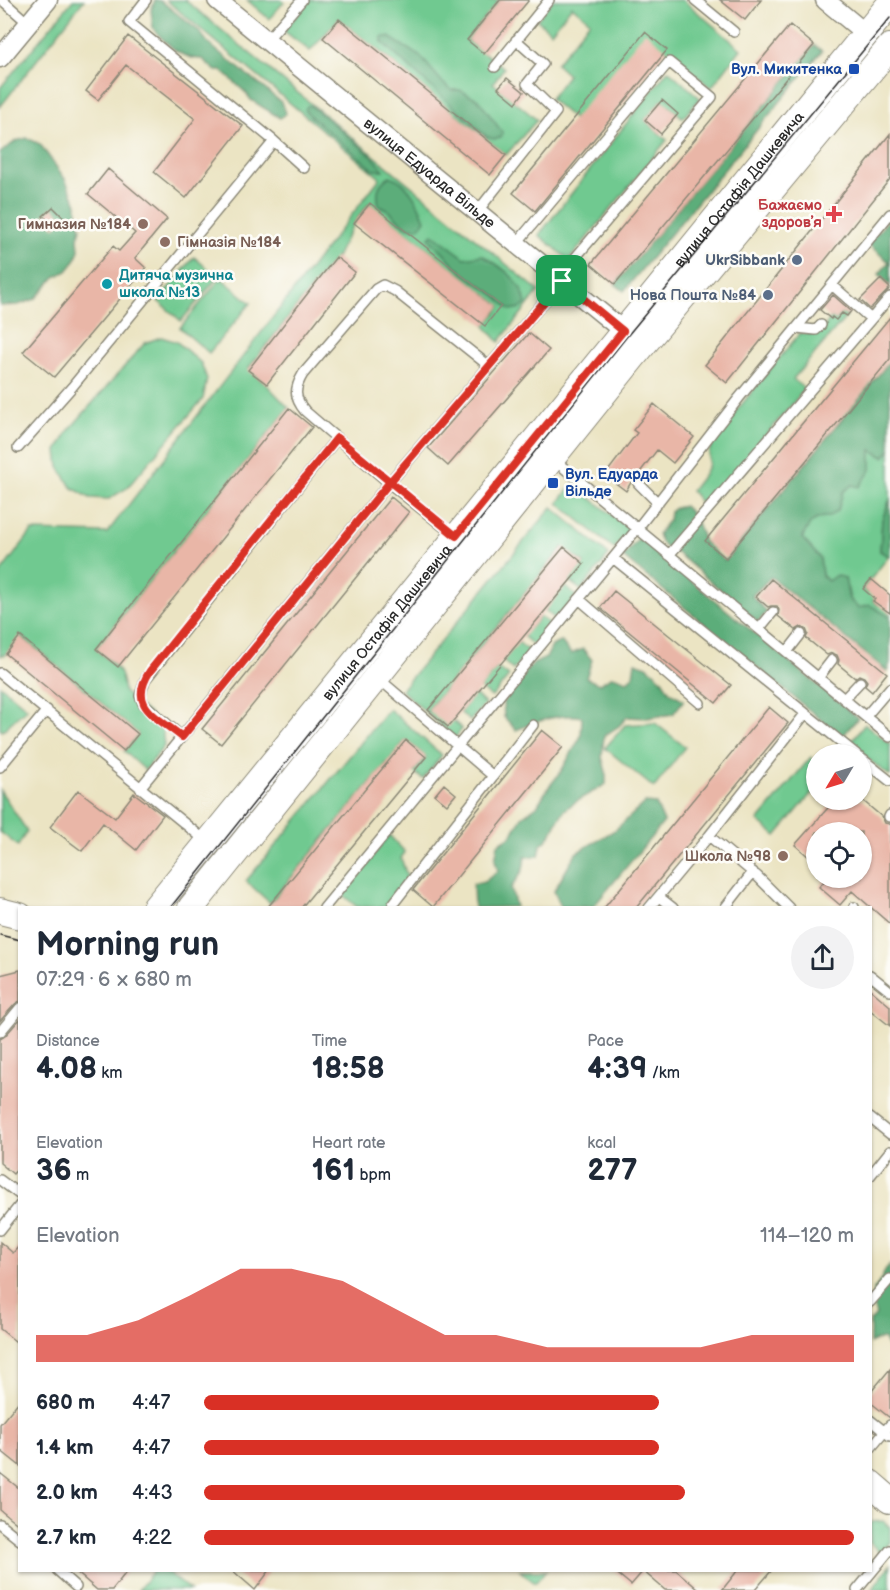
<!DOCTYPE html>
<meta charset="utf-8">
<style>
:root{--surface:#fff;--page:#f2f2f3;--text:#1f2937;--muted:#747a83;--accent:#d93025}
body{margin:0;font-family:"Balsamiq Sans",sans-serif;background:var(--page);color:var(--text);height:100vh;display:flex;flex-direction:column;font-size:22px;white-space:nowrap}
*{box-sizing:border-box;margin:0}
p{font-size:20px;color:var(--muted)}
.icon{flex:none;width:33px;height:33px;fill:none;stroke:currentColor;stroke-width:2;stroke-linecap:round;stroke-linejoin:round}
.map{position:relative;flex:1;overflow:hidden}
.side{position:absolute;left:18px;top:906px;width:854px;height:666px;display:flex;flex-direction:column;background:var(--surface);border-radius:0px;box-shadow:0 2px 4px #0004}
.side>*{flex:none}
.needle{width:39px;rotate:232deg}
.fabs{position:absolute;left:806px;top:744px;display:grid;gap:12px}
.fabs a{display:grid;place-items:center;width:66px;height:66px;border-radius:50%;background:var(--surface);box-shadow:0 2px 4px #0004;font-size:30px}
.pin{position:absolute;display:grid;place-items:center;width:51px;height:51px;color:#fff;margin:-26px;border-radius:12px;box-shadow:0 3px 9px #0006}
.round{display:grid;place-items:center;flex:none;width:63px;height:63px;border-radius:32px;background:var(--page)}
.overview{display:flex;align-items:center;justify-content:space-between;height:102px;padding:0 18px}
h1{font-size:33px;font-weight:600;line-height:45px}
.metrics{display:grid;grid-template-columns:repeat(3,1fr);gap:9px;height:102px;padding:6px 18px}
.metrics div{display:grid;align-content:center}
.metrics b{font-size:30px;font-weight:600}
.metrics small{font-size:16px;font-weight:400}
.metrics p{font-size:16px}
.chart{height:168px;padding:12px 18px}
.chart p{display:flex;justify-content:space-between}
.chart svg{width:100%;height:108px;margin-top:6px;fill:var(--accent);opacity:.7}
ul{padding:0 18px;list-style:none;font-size:20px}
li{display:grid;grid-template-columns:96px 72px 1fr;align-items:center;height:45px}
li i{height:15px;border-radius:8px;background:var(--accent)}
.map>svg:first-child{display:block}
</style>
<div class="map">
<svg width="890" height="1590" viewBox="0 0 890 1590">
<rect width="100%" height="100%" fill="#fdfcf7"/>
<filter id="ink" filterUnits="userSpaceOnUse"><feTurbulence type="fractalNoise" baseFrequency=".0167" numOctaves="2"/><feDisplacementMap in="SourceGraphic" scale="12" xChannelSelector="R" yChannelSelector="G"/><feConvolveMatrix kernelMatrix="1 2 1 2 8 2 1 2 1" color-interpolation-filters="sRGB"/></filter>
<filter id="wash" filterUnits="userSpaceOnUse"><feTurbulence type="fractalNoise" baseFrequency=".008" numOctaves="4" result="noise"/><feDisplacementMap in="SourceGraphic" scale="24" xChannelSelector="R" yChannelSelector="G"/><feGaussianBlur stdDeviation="1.35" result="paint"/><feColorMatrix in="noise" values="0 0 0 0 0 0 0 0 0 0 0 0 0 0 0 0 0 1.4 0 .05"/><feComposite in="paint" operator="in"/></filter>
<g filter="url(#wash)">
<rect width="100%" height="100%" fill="#ebe4c3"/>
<!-- green -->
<path fill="#6fc990" stroke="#4d7a5e" stroke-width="1.5" d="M73 0H84L0 107V88Z
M166 0H185L539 291 499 342 485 326 501 306 369 203 354 223 336 257 248 369 267 385 289 408 96 649C114 666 121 665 124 692L162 725 164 746 145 770 124 751 138 734 21 636 6 654 0 656V573L32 531 107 533 380 178Z
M247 0H281L284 2 269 19Z
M309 0H500L467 40 504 68 493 83 537 120 506 155 339 19 310 51 284 31Z
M553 0H683L741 49 711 88 667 50 574 119 550 99 568 75 556 64 590 21 572 6 551 32 537 20Z
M668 70 700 98 683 118 662 100 645 120 667 140 569 260 539 235Z
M194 257 218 277 181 321 158 301Z
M221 278 251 303 209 353 180 328Z
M842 313 847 316 793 379 805 389 707 505 699 501 691 491 704 474 709 464V453L712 442 724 426 800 333 813 334 824 327 832 317 836 320Z
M161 337 177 342 201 363 207 379 203 399 127 488 109 499 90 498 71 487 59 467 57 451 69 430 145 343Z
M871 449 884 457 890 450V499L882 520 880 551 889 556 863 589 867 593 870 590 877 596 873 601 878 605 881 602 890 613V617C872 608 850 615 848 589L828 581 822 575 820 558 802 538 811 522 838 510 842 492 852 485Z
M573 484 630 529 614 549 558 503Z
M552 507 609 555 581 590 569 581 584 563 563 547 428 710 453 720 462 729 455 738 401 690Z
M565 586 576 596 556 620 545 610Z
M540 617 551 625 533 645 523 636Z
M518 642 529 651 513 670 503 661Z
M497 668 509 676 492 697 480 688Z
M0 685 27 708 2 731 0 729Z
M475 694 485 704 470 721 460 712Z
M389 709 442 755 423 779 414 772 426 757 406 740 270 903 246 881Z
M655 723 685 747 654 788 605 748 625 725Z
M865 724 890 744V776L849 744Z
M811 757 816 763V788L776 836 758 821Z
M0 790 27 831 18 846 0 832Z
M389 835 405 852 401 858 408 879 387 907H357L343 895Z
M883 1521 890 1527V1542L881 1553 870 1543V1525L872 1522Z
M890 1565V1590H872Z
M154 1570 166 1571 190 1590H138Z
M520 1571H546L535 1583Z"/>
<!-- forest -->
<path fill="#5bad7a" stroke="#436c52" stroke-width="1.5" d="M155 0 161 1 199 31 209 44 281 102 286 113 280 118 251 100 246 93 222 71H216L202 59C182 60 165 43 153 28L151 10Z
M382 37H389L421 57 443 83 452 90H460L478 99 502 132 501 138 494 139 487 137 389 49 382 42Z
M814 45 822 51 624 291 615 284Z
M307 106H311L373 157 384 170H374L309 115 305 110Z
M27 138 40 144 65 179 77 204V212L81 228 78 238 79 250 75 261 67 271 55 277 35 299 18 305 0 306V153L16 141Z
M390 176C410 183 418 202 425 220L419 228 406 227 387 209 379 206C376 192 377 184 390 176Z
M890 218V286L879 274 889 262 868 244Z
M433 234 465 258 482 255C502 267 522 280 526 304L521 308 511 310C505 305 500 300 494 295 485 287 473 281 463 273 456 267 450 260 444 253 439 246 432 246 429 237Z
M890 361V450L884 457 871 450V470L859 487 852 485 843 492 838 510 829 517C813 516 808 526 802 538L820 558 822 576 828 581 836 575 845 578 849 599 858 608 870 605 890 617V663L887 671 771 577 752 596 767 612 758 622 677 553C665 549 661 545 658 534L669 520 670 512 675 508 684 506 695 517 704 542 725 561Z
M890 499V557L880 551 882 520Z
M639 538 858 718 842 737 623 557Z
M561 641 571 654 583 649 592 660 586 678 599 684 613 676 627 681 633 676 635 662 647 666 661 678 670 692 684 700 673 714 647 718 627 717 619 726 604 736 602 757 606 772V784C592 793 577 799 565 810 555 821 554 836 541 845L539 856 525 857 523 870 511 888 516 907 474 908 473 884 484 882 498 871 495 860 498 844 511 836 522 817 537 806 548 788 560 773 581 736 582 717C559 712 536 722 516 730L504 717 503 702 520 683 526 671 533 664 546 658 552 646Z
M645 803 656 804 664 822 593 907H561L554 891 576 853 615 830Z
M890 1264V1353L884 1339 875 1340 870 1343V1322L876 1315 873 1306 874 1289C882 1281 883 1272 890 1264Z"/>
<g id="blocks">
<!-- building -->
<path fill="#e9b6a7" d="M500 0H529L484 54 467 40Z
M720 0H761L745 20Z
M339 19 506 155 490 175 323 38Z
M790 25 814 45 615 284 591 264Z
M645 32 667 50 535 211 513 193Z
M128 36 243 126 186 198 154 172 195 119 126 65 98 100 86 91Z
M507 78 524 92 516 103 498 88Z
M662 100 678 114 661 134 645 120Z
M890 134V179L727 383 705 365Z
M108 169 167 219 135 258 146 268 54 377 23 352 113 246 119 251 135 233 88 194Z
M370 203 501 306 485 326 354 223Z
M53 207 64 218 55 227 43 216Z
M336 257 355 272 267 384 248 370Z
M881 279 890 288 870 309 860 300Z
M833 295 851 311 847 316 842 313 836 320 832 317 831 319 820 310Z
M890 317V359L726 558 705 541Z
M529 333 549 350 448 466 428 448Z
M654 404 694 437 673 463 657 450 637 476 633 479 626 491 605 475 637 433 633 430Z
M289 408 312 427 118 667 96 649Z
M391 497 409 512 221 744 202 729Z
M564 547 584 564 448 727 428 710Z
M771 579 887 673 872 692 865 686 867 681 864 677 859 675 855 678 838 664 839 660 837 655 832 653 827 655 806 638 808 634 806 629 801 627 796 630 778 616 779 610 777 606H771L768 607 756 597Z
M871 579 890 595V613L873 601 875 599 863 589Z
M614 591 731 685 716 703 600 608Z
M20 636 138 734 124 751 6 654Z
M769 707 788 723 636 908H604Z
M542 730 563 747 433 907 413 890Z
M406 740 426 757 301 908H267Z
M444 784 456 794 447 805 435 795Z
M78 790 115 818 134 793 163 815 136 850 103 823 82 851 50 827Z
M835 800H862L882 817 885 823 890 824V924L852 891 840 905 819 887 827 878H861V832H816V863L795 845Z
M20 970V1001L15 1004 0 1021V975Z
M870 989 890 1006V1026L870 1010Z
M20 1019V1166L13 1174 0 1163V1039L5 1036Z
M0 1242 13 1253 20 1245V1345L0 1329Z
M890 1369V1418L870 1402V1393Z
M20 1400V1466L0 1450V1424Z
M0 1473 20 1489V1526L0 1510Z
M74 1570H128L112 1590H97Z
M232 1570H270L255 1590Z
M613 1570H676L699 1590H665L643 1571 631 1585Z
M738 1570H772L755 1590H722Z"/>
</g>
</g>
<g filter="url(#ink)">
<use href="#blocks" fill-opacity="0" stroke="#8b8877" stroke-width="1.5"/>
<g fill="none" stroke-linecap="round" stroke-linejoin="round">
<!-- lane casing -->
<g stroke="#8b8877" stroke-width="12">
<path id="lane" d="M2 0 28 23
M695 0 734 32
M267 40 302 0
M495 67 549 0
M274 141 304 168
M477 212 556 112 527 84 543 64 516 40
M516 244 669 62 712 97 558 278
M832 285 871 319
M797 328 816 330 821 325
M18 448 72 387 274 141 129 22 146 0
M553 459 890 737
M638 483 658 503
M454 535 389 483 305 411C294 398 294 389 303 374L376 289 383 285 395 291 489 366
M669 555 890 297
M613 558 856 754
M579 599 700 703
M759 629 773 612
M787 652 801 634
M0 673 206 841
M378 678 493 776
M818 678 832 660
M844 699 860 682
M866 716 890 688
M182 737 143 703 140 696 145 680 337 438
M861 758 890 781
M0 767 47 710
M140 788 389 483 562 281
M889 817 890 815
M709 836 757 876 789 908
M659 897 673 908
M393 904 533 725
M324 908 637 529 739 398 890 214
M649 908 709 836 805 714
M725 908 753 872
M854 908V907
M870 975 890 991
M0 1032 20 1008
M870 1118 890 1134
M870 1176 890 1151
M0 1180 20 1195
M0 1230 20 1205
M870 1302 890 1279
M870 1420 890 1436
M870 1449 890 1425
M0 1524 20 1540
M57 1570 76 1587
M857 1590 890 1550"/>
</g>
<!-- street casing -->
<g stroke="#8b8877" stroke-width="21">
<g id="street">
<path id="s1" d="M217 0 632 338"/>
<path d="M825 0 865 33"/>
<path d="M0 58 48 0"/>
</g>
</g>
<!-- secondary casing -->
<g stroke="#8b8877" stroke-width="28">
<g id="secondary">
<path id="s2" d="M155 908 890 4"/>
<path d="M191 908 633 357 890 47"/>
<path d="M0 911 20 916"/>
<path d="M870 1483 890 1500"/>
</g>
</g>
<!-- lane -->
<use href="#lane" stroke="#fff" stroke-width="9"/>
<!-- street -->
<use href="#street" stroke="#fff" stroke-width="18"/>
<!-- secondary -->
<use href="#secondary" stroke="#fff" stroke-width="26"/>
<!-- tram -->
<path stroke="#2b2b2b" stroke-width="1.5" d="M170 908 628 335 890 18
M0 935 20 940"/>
</g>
</g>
<g fill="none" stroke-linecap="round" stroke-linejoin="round" filter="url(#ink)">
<!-- route casing -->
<g stroke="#fff" stroke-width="12">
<path id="route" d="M562 281 389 483 182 737C156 716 127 706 150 671L337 438 456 536 623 331 562 281"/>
</g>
<!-- route -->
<use href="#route" stroke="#d93025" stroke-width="8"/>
</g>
<!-- markers -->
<g fill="#1a4fb4" stroke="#fdfcf7" stroke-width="2">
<rect x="848" y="63" width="12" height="12" rx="3"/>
<rect x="547" y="477" width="12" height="12" rx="3"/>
</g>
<path fill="#e0444e" stroke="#fdfcf7" stroke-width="2" d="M831 205h6v6h6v6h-6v6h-6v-6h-6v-6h6z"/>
<g fill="#8d6e63" stroke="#fdfcf7" stroke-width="2">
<circle cx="143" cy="224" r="6"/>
<circle cx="165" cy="242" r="6"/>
<circle cx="783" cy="856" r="6"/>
</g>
<g fill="#5c6f8a" stroke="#fdfcf7" stroke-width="2">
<circle cx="797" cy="260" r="6"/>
<circle cx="768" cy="295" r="6"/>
</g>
<circle fill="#0f9aa8" stroke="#fdfcf7" stroke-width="2" cx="107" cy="284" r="6"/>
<g text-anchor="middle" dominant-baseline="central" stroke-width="5" stroke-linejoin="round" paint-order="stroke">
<!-- transit labels -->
<g font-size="15" font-weight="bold" fill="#164399" stroke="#fdfcf7" text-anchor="end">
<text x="842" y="69">Вул. Микитенка</text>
<text x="565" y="474" text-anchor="start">Вул. Едуарда<tspan x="565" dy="17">Вільде</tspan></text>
</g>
<!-- street labels -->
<g font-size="15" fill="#2b2b2b" stroke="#fdfcf7">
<text stroke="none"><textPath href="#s1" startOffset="274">вулиця Едуарда Вільде</textPath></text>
<text stroke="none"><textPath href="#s2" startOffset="926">вулиця Остафія Дашкевича</textPath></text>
<text stroke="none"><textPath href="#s2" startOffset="368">вулиця Остафія Дашкевича</textPath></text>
</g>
<!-- health labels -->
<g font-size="15" font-weight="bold" fill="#be3a42" stroke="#fdfcf7" text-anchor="end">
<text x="822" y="205">Бажаємо<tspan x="822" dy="17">здоровʼя</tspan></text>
</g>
<!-- education labels -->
<g font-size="15" font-weight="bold" fill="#785e54" stroke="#fdfcf7" text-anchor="end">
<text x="131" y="224">Гимназия №184</text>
<text x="177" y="242" text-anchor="start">Гімназія №184</text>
<text x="771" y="856">Школа №98</text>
</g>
<!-- service labels -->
<g font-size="15" font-weight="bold" fill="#4e5e75" stroke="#fdfcf7" text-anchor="end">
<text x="785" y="260">UkrSibbank</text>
<text x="756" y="295">Нова Пошта №84</text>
</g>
<!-- culture labels -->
<g font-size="15" font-weight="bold" fill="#0d838f" stroke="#fdfcf7" text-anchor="start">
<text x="119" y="275">Дитяча музична<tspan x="119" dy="17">школа №13</tspan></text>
</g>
</g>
</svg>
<div class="fabs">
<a><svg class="needle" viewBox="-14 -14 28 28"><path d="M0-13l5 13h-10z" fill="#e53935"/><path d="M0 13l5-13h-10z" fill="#747a83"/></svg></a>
<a><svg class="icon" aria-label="locate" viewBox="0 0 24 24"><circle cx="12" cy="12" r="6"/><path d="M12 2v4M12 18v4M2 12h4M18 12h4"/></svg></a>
</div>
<div class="pin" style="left:562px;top:281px;background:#1e9e55"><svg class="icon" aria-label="arrive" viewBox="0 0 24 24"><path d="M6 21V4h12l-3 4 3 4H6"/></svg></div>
<section class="side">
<div class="overview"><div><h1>Morning run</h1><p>07:29 · 6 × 680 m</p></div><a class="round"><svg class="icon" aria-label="share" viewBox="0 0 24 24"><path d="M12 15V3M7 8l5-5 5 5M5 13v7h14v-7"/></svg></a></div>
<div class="metrics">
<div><p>Distance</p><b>4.08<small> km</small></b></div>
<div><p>Time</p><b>18:58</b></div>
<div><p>Pace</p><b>4:39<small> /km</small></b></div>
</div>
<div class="metrics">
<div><p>Elevation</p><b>36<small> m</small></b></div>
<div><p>Heart rate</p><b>161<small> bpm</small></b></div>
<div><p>kcal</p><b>277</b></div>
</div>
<div class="chart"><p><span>Elevation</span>114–120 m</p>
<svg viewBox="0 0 160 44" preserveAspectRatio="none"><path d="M0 44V33L10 33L20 27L30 17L40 6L50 6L60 11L70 22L80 33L90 33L100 38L110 38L120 38L130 38L140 33L150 33L160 33V44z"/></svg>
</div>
<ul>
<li><b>680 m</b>4:47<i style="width:70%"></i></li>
<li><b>1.4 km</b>4:47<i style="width:70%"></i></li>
<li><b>2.0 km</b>4:43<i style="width:74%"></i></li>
<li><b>2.7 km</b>4:22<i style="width:100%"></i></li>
</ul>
</section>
</div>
